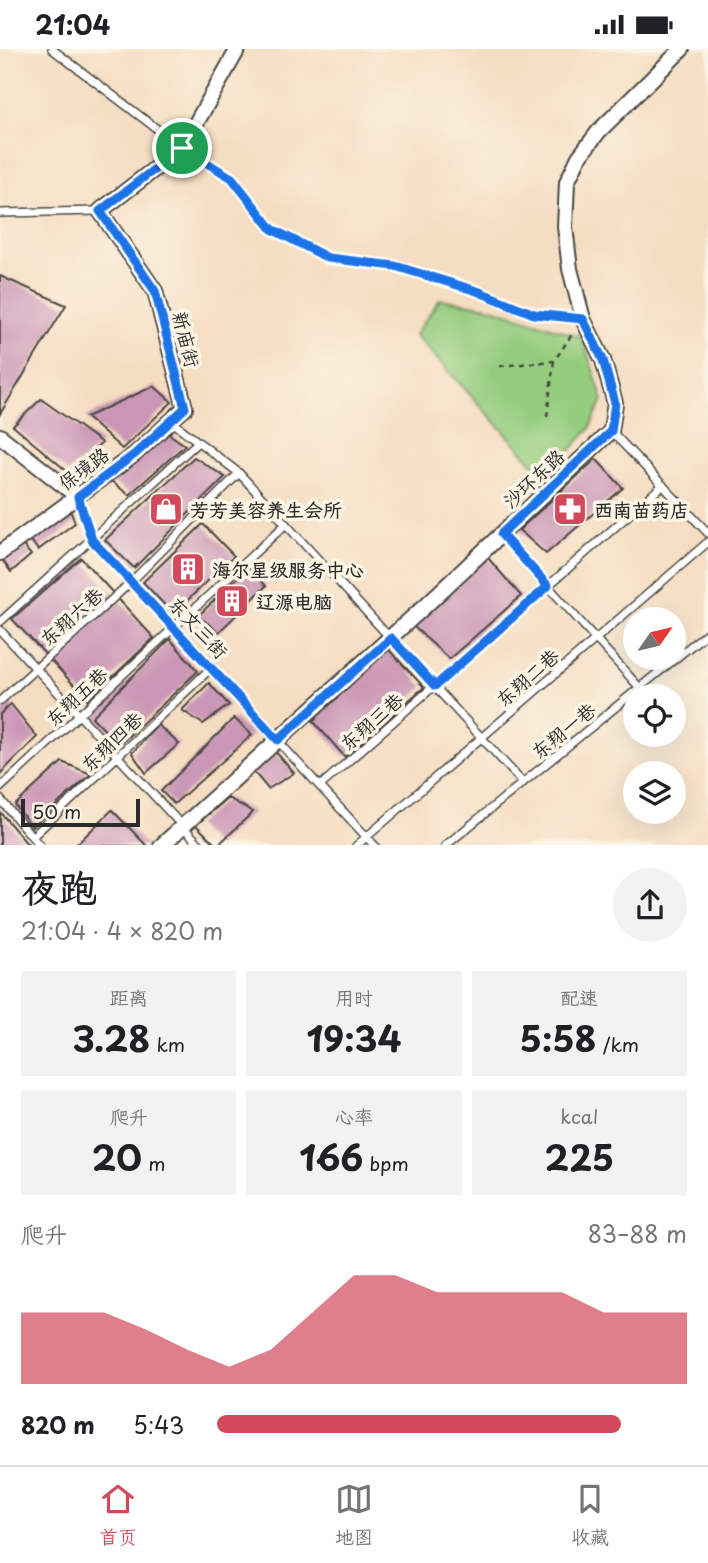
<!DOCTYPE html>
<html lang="zh">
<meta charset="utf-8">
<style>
:root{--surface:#fff;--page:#f2f2f2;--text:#202124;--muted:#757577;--line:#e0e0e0;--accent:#d1495b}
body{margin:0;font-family:"Playpen Sans","LXGW WenKai TC",sans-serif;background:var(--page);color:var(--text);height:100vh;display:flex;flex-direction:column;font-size:26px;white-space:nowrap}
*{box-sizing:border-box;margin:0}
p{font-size:23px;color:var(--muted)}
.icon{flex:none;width:38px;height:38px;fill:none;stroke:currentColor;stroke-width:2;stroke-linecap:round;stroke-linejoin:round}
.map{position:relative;height:796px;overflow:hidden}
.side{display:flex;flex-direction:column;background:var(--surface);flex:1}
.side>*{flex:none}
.needle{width:46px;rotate:56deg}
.tools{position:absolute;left:623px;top:558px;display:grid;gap:14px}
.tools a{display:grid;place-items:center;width:63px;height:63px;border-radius:50%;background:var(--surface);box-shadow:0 7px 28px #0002;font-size:35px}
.scale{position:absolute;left:21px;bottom:18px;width:119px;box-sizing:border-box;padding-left:7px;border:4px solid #2b2b2b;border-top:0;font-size:19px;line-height:24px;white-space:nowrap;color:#2b2b2b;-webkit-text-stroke:5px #fcf5e5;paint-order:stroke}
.pin{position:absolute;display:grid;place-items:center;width:60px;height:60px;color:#fff;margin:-30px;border:4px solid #fff;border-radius:50%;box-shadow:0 2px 7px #0007}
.round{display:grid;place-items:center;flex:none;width:74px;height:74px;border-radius:37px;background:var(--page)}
.headline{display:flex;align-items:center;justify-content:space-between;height:119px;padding:0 21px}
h1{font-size:38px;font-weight:700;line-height:52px}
.figures{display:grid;grid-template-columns:repeat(3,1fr);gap:10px;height:119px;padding:7px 21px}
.figures div{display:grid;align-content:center;border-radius:0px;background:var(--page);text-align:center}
.figures b{font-size:35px;font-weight:700}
.figures small{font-size:19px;font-weight:400}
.figures p{font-size:19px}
.chart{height:196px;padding:14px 21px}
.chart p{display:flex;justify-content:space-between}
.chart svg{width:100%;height:126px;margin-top:7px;fill:var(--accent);opacity:.7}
ul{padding:0 21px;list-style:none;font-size:23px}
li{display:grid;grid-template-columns:112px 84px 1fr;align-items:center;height:52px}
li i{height:18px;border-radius:9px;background:var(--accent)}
.status{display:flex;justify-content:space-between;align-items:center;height:49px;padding:0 35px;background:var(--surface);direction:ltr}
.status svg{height:19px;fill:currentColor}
.dock{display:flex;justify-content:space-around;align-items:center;height:98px;border-top:2px solid var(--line);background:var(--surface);font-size:19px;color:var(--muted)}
.dock a{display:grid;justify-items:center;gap:4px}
.dock .selected{color:var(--accent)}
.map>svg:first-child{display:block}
</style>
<div class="status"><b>21:04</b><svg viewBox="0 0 49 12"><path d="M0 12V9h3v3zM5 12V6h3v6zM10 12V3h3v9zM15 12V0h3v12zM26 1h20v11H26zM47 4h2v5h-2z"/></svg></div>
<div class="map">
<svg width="708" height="797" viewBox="0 0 708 797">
<rect width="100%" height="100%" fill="#fcf5e5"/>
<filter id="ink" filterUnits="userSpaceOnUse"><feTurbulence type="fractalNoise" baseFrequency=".0143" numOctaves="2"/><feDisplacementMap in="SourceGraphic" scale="14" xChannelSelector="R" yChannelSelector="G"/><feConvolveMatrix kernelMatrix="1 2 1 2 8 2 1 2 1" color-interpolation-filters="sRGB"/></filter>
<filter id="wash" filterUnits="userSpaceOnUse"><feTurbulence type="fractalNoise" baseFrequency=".00686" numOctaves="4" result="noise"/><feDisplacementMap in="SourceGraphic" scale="28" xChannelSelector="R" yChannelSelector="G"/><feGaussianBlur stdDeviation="1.57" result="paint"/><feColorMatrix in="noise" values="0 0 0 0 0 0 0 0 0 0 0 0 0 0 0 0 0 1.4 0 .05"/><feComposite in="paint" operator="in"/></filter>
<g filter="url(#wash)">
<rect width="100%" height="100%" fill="#f5ddc1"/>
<!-- green -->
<path fill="#95cd7f" stroke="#607c55" stroke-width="2" d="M440 250 489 258 582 288 603 351 589 381 546 428 415 286Z"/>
<g id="blocks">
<!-- building -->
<path fill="#cb97b6" d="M0 227 66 256 0 365Z
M154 337 172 353 122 400 86 368Z
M41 350 102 394 68 423 13 377Z
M166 383 185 396 129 446 111 432Z
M194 408 225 428 134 519 105 491Z
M596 410 623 439 546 505 519 481Z
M70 461 75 474 38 501 30 490Z
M203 475 234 507 173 565 143 533Z
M22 495 31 506 11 523 1 509Z
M81 509 154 589 88 651 12 570Z
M488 509 521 547 449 610 413 577Z
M249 518 266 537 219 583 198 567Z
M170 590 198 622 119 696 92 668Z
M388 600 424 638 345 708 313 672Z
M209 634 229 656 203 675 182 661Z
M11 655 37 688 0 725V665Z
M234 669 252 686 174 755 161 742Z
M158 676 179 695 146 724 132 704Z
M274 701 294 724 268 740 253 722Z
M62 713 91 725 32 778 15 756Z
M228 749 253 763 217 797 196 776Z
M112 761 147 797H75Z
M0 763 29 797H0Z"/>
</g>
</g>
<g filter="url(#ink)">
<use href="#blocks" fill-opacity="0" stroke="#494642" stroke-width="2"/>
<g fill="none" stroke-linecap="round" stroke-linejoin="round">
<!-- lane casing -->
<g stroke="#494642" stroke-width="10">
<path id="lane" d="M52 0 182 99 232 129 273 180 328 209 395 217 477 242 534 265 583 270
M0 164 100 162
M171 372 239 424 523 734
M611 382 708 484
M78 448 92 491 375 797
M501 485 640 639
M0 573 198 393
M0 581 201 797
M0 652 131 533 239 424
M320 737 663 436
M0 739 286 475
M0 750 40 797
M32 788 211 619
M356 797 708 493
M445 797 708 583"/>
</g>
<!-- street casing -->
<g stroke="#494642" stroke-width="18">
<path id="street" d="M0 387 78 448
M0 504 135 405 185 359 155 242 100 162 182 99 238 0
M161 797 424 558 611 382 615 354 603 311 583 270 570 220 565 178 567 133 579 108 599 82 682 0"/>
</g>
<!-- path -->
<path stroke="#494642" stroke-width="2.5" stroke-dasharray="5 5" stroke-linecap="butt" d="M500 317 554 312 573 284
M547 367 554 312"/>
<!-- lane -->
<use href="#lane" stroke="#fff" stroke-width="7"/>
<!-- street -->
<use href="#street" stroke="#fff" stroke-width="14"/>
</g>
</g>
<g fill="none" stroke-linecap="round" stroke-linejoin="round" filter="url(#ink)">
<!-- route casing -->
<g stroke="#fff" stroke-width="14">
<path id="route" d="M182 99 232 129 272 180 328 209 395 217 477 242 534 265 583 270 603 311 615 354 611 382 501 485 548 537 435 637 391 589 278 691 92 491 78 448 135 405 185 359 155 242 100 162Z"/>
</g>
<!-- route -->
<use href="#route" stroke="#1a73e8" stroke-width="9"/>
</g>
<!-- icons -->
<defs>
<g id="shop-square" transform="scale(1.75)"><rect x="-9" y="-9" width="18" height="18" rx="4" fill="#d1495b" stroke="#fcf5e5"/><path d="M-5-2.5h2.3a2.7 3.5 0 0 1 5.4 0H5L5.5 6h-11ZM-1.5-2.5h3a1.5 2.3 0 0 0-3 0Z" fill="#fff"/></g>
<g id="pharmacy-square" transform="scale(1.75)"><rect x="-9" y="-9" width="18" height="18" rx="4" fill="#d1495b" stroke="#fcf5e5"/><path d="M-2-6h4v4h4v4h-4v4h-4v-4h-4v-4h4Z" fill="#fff"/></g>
<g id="building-square" transform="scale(1.75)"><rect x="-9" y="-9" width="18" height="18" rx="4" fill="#d1495b" stroke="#fcf5e5"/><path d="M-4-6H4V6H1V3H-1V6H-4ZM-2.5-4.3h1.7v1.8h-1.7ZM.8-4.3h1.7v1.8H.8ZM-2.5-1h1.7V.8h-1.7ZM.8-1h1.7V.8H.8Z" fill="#fff"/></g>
</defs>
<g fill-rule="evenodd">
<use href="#shop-square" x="166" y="460"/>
<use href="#pharmacy-square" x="570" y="460"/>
<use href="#building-square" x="188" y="520"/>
<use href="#building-square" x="232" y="552"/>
</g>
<g text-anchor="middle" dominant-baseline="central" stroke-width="7" stroke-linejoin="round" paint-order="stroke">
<!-- street labels -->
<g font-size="19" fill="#2b2b2b" stroke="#fcf5e5">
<text transform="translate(187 290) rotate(76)">新庙街</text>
<text transform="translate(83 419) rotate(-37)">保境路</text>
<text transform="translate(533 429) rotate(-43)">沙环东路</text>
<text transform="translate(71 567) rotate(-42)">东翔六巷</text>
<text transform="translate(199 578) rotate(47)">东文三街</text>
<text transform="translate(527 628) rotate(-41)">东翔二巷</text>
<text transform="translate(76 647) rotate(-43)">东翔五巷</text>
<text transform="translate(371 672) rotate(-41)">东翔三巷</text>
<text transform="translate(563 681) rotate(-39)">东翔一巷</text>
<text transform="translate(111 692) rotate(-44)">东翔四巷</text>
</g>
<!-- poi labels -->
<g font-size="19" font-weight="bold" fill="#2b2b2b" stroke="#fcf5e5" text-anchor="start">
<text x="190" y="460">芳芳美容养生会所</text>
<text x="594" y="460">西南苗药店</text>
<text x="212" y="520">海尔星级服务中心</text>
<text x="256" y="552">辽源电脑</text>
</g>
</g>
</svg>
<div class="tools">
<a><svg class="needle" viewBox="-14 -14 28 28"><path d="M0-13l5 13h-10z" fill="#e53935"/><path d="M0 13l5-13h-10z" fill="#757577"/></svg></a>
<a><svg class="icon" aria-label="locate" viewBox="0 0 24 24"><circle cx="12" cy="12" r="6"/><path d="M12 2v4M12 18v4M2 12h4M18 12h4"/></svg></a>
<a><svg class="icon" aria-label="layers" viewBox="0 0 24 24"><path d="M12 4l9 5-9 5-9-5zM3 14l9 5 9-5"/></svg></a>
</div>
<div class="scale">50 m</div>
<div class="pin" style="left:182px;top:99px;background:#1e9e55"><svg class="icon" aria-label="arrive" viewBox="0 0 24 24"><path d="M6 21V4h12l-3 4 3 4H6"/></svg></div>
</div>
<section class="side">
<div class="headline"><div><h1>夜跑</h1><p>21:04 · 4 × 820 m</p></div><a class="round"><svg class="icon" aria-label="share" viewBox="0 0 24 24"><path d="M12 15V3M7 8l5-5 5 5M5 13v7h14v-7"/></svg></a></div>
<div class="figures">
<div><p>距离</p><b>3.28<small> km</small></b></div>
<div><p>用时</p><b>19:34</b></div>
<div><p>配速</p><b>5:58<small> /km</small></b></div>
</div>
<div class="figures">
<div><p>爬升</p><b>20<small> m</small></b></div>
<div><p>心率</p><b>166<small> bpm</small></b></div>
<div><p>kcal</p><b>225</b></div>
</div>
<div class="chart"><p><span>爬升</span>83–88 m</p>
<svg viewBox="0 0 160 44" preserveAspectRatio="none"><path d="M0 44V19L10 19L20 19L30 25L40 32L50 38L60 32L70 19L80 6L90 6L100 12L110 12L120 12L130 12L140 19L150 19L160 19V44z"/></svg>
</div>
<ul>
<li><b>820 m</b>5:43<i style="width:86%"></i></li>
</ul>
</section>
<nav class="dock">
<a class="selected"><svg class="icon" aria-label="home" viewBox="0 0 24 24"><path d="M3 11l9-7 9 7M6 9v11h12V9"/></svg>首页</a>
<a><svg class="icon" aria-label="map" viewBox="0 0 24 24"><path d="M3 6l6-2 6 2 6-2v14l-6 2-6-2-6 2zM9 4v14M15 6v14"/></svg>地图</a>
<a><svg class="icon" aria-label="saved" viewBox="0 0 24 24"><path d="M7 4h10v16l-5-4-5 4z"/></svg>收藏</a>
</nav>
